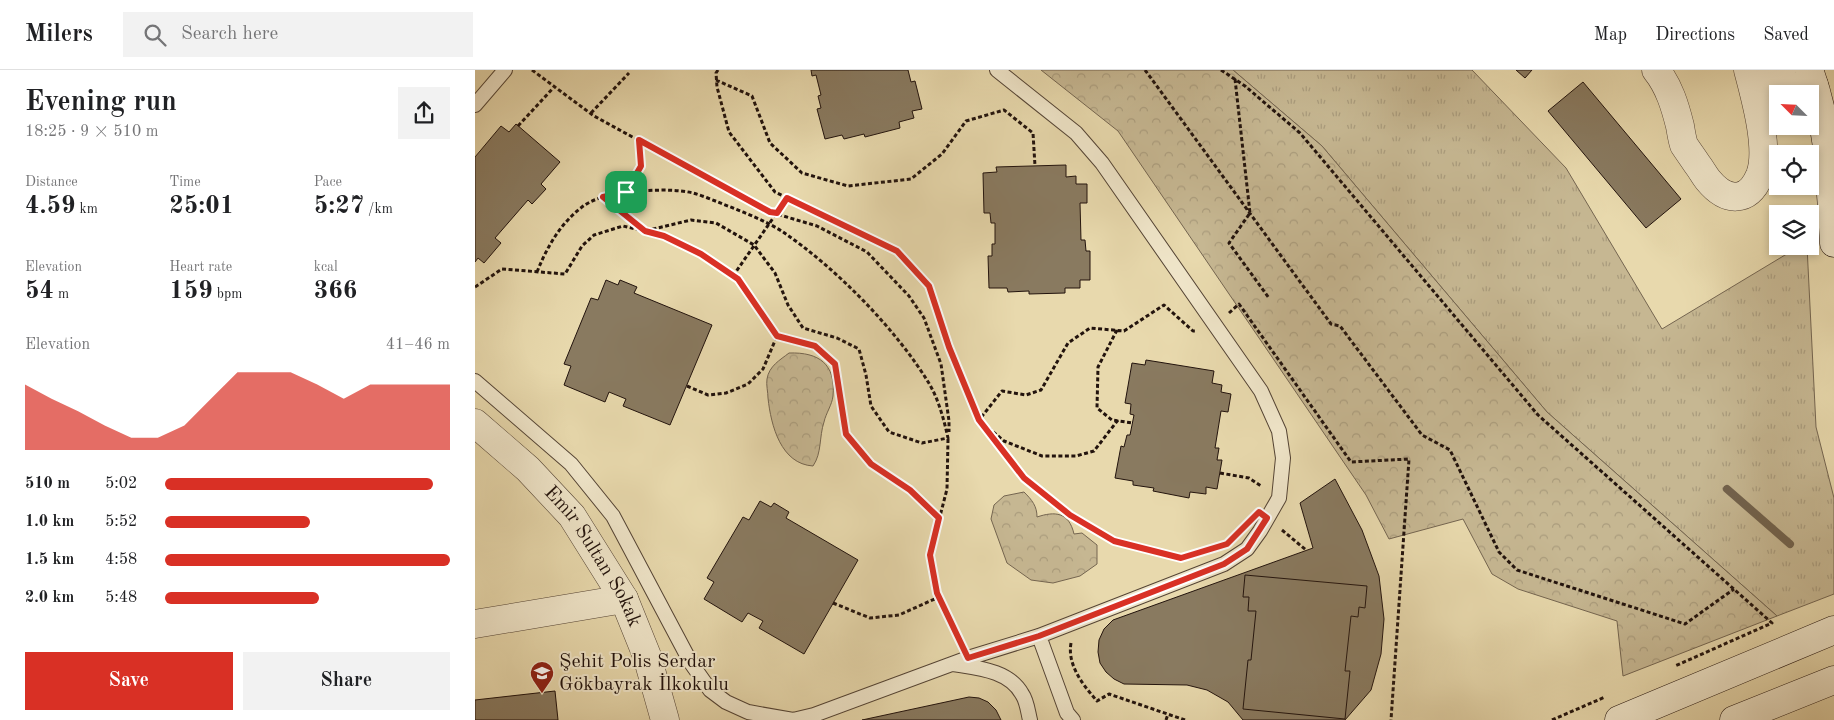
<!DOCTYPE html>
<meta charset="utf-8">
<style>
:root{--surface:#fff;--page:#f2f2f2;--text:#202124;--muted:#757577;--line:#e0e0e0;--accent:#d93025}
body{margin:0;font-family:"Old Standard TT",serif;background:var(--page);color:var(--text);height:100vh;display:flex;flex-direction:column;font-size:19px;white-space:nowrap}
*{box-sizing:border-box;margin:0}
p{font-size:16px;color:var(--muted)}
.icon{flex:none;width:28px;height:28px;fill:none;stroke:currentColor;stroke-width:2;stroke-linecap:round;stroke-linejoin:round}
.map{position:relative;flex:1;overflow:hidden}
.side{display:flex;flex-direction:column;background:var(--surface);width:475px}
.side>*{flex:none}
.needle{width:32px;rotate:294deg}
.buttons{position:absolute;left:1294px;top:15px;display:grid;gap:10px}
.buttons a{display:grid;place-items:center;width:50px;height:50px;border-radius:0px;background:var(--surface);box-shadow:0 2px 8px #0003;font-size:25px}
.pin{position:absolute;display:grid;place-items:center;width:42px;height:42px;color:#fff;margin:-21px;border-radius:10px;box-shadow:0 2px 8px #0006}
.round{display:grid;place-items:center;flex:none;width:52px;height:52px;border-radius:0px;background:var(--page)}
.headline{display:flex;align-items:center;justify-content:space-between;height:85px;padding:0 25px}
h1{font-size:28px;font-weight:800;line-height:38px}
.stats{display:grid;grid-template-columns:repeat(3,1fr);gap:8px;height:85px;padding:5px 25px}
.stats div{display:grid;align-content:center}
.stats b{font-size:25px;font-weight:800}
.stats small{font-size:14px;font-weight:400}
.stats p{font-size:14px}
.chart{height:140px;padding:10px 25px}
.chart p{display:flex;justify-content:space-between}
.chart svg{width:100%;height:90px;margin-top:5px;fill:var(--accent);opacity:.7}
.cta{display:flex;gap:10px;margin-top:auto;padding:10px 25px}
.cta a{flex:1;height:58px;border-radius:0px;background:var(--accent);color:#fff;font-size:20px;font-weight:800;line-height:58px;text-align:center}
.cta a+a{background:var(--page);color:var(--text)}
ul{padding:0 25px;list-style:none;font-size:16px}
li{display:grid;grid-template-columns:80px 60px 1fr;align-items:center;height:38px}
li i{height:12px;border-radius:6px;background:var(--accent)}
header{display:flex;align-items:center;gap:30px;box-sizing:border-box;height:70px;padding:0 25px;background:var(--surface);border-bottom:1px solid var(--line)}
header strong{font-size:24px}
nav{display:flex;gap:28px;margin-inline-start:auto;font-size:18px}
.search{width:350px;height:45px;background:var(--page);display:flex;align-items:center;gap:12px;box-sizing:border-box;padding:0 18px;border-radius:0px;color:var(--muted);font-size:19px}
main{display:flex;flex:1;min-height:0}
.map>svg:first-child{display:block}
</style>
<header>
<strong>Milers</strong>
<div class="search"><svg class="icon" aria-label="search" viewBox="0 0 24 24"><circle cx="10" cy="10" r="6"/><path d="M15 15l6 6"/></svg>Search here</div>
<nav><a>Map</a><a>Directions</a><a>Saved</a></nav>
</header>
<main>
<section class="side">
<div class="headline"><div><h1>Evening run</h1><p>18:25 · 9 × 510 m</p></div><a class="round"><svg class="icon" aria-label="share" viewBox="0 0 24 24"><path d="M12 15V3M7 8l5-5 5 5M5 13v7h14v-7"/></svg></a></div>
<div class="stats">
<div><p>Distance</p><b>4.59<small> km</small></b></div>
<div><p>Time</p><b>25:01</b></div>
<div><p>Pace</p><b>5:27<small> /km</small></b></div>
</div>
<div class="stats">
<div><p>Elevation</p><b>54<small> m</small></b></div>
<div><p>Heart rate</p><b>159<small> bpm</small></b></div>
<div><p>kcal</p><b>366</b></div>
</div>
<div class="chart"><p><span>Elevation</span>41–46 m</p>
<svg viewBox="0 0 160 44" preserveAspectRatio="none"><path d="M0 44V12L10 19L20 25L30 32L40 38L50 38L60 32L70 19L80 6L90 6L100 6L110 12L120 19L130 12L140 12L150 12L160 12V44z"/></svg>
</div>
<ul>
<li><b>510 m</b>5:02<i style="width:94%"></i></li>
<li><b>1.0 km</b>5:52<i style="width:51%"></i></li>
<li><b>1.5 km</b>4:58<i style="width:100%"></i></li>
<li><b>2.0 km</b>5:48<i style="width:54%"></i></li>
</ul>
<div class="cta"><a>Save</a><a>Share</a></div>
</section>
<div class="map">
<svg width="1359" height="650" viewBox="0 0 1359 650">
<defs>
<pattern id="grass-tufts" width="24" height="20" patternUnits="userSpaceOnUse" patternTransform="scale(1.25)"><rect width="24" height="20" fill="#c6b792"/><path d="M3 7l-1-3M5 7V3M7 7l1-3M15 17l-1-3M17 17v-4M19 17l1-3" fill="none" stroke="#aa9c7d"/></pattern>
<pattern id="forest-crowns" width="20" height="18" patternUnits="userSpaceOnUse" patternTransform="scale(1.25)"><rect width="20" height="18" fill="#c6b792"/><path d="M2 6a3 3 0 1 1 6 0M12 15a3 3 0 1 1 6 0" fill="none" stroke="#aa9c7d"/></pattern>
</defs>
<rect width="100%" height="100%" fill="#e8d9ad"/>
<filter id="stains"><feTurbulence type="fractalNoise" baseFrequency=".004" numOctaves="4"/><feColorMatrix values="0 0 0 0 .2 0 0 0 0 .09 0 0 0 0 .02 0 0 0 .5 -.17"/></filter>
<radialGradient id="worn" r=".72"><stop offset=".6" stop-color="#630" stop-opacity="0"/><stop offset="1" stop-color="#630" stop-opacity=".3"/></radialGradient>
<!-- grass -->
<path fill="url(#grass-tufts)" stroke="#746550" d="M758 0H997L1091 98 1187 259 1325 176H1332L1341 357 1359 428V524L1302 546 1072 342 847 76Z"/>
<!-- forest -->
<path fill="url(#forest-crowns)" stroke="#746550" d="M566 0H758L847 76 1072 342 1302 546 1148 606 1142 551 1043 519 1017 504 988 449 914 469 891 425 643 61Z
M314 283C344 282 361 294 358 326 357 335 351 343 349 352 344 367 347 383 338 396 306 394 296 356 293 328 293 322 291 315 292 309 294 296 305 290 314 283Z
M549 422C557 430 562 436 562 447 580 441 594 442 599 464L607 463 622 475V494L605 506 578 513 556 510 532 493 516 449 519 435 529 426Z"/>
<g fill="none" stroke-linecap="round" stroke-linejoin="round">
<!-- stream -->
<path stroke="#71624d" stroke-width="8" d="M1252 419 1315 474"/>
</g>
<!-- building -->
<path fill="#897a60" stroke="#22130d" d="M336 0H433L436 12 440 11 447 39 437 41 439 48 424 52 425 58 390 67 389 64 369 69 367 65 350 69 342 39 346 38 343 26 346 25 341 5 337 6Z
M1041 0H1057L1050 8Z
M1108 12 1206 129 1171 158 1073 41Z
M41 54 85 92 66 114 71 119 57 134 53 130 20 168 26 173 9 193 3 188 0 192V87L26 56 34 62Z
M591 95V107L601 106V114H612V133H605L606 170H610L611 181H615V210H605V218H590V223L554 224V221L533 222 532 218H514L513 186H517V174H520V153H516L515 143H509L508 103 522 102 521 97Z
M131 210 143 215 145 210 162 217 159 223 237 255 195 355 148 336 151 329 134 322 130 332 89 315 96 296 89 294 116 228 123 230Z
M671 290 739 301 737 313 747 315 746 322 756 324 753 342 746 341 740 378H744L742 390H747L742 419 731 417V424L715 422 714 428 678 421 679 418 658 415V411L640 408 646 376 649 377 652 365H655L659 345 655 344 656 334 650 333 657 293 670 295Z
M860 409 887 460 904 506 909 549 906 584 896 620 870 650H768L753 632 732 620 712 615 649 614 639 609 631 602 625 593 623 582 624 570 629 559 638 550 838 478 825 433Z
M285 431 296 437 299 433 314 442 311 448 383 490 329 584 284 558 288 551 273 543 267 552 229 529 239 512 232 508 268 447 274 450Z
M770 505 892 516 890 538 884 537 883 547 876 546 870 601H875L870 649 768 639 773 590H776L781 541H773L774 527H768Z
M80 621 83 650H0V630Z
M494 627 504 628 513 632 521 640 526 650H387Z"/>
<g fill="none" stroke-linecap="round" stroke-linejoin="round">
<!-- lane casing -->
<g stroke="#544435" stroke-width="16">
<path id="lane" d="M0 35 30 0
M0 311 96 394 138 446 216 593 235 620 251 632 273 642 318 650 339 645 493 588 564 566 749 494 772 479 785 461 804 428 808 388 804 361 786 321 627 93 601 63 522 0
M564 566 592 643 598 650
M478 594C502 598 534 600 547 624 552 631 553 642 555 650"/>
</g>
<!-- street casing -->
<g stroke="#544435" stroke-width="29">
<g id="street">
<path d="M1181 0C1194 16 1200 36 1205 56 1206 62 1207 69 1209 75 1213 81 1218 88 1222 94 1226 99 1229 105 1233 110 1251 132 1273 134 1285 105 1295 79 1280 27 1273 0"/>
<path d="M1307 0 1279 21 1339 15"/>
<path id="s1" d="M0 353 53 399 97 446 149 529 172 586 190 650"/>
<path d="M0 554 149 529"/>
</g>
</g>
<!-- secondary casing -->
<g stroke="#22130d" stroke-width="29">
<path id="secondary" d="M1334 0C1355 55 1355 115 1359 173
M1144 650 1359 560
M1259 650 1359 610"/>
</g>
<!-- path -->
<path stroke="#22130d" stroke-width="3" stroke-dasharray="4 2.5" stroke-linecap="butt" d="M57 0 119 46 295 142 342 156 392 182 434 226 449 248 466 294 474 351V362
M243 0 241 3 242 17 254 62 300 122 422 181 454 216 474 277 505 351
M670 0 856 254 865 256 947 365 975 380 1024 482 1042 500 1210 554 1259 519
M746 0 770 16 825 63 1063 345 1297 553 1200 596
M760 9 775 143 754 173 794 228
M241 10 277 26 295 73 327 103 373 116 436 109 467 84 491 51 529 40 558 63 560 96
M116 43 154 3
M43 56 80 16
M151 122 166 96 164 70
M62 202C72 177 85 154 107 137 123 125 146 123 165 121 182 120 201 119 218 123 226 125 235 129 243 132 265 141 288 149 308 162 361 198 422 260 455 315 464 331 469 350 473 368L447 373 414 362 396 336 391 305 384 279 362 268 328 258 313 235 300 203 279 175 241 153 216 150 170 161 128 127
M258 206 312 128
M0 217 27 199 90 204 107 176 119 165 148 156 189 166 226 184 263 209 302 266 340 276 360 294 371 364 396 394 435 420 464 448
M754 243 764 234 876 392 934 389 916 650
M642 260 623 297 622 338 637 350 658 353
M212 316 233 325 251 323 273 314 288 299 302 266
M643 350 619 381 601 386H567L529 371 504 350 527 321 551 325 566 320 593 273 615 258 649 261 689 235 718 261H720
M509 356 549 408 595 445 639 471 707 488
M473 369 472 419 455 485 462 523 485 572
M745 403 774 408 786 416
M807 460 831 480
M358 533 395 548 424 545 464 527
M596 573C592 595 608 615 622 631L634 624 710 650
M691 650 693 644
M1077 650 1130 627"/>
<!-- lane -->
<use href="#lane" stroke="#f0e6ca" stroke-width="14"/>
<!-- street -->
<use href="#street" stroke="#f0e6ca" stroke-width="28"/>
<!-- secondary -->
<use href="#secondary" stroke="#f0e6ca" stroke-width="28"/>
</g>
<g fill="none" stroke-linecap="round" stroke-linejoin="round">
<!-- route casing -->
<g stroke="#fff" stroke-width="10">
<path id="route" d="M164 70 295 142 302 143 312 128 422 181 454 216 474 277 504 350 549 408 595 445 639 471 706 488 752 474 784 442 792 448 772 479 749 494 564 566 493 588 462 523 455 485 464 448 435 420 396 394 371 364 360 294 340 276 302 266 263 209 226 184 189 166 170 161 128 127 151 122 166 96Z"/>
</g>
<!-- route -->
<use href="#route" stroke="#d93025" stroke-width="6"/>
</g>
<!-- icons -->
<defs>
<g id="school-pin" transform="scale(1.25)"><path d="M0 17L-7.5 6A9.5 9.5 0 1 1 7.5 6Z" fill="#8f2418" stroke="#f0e6ca"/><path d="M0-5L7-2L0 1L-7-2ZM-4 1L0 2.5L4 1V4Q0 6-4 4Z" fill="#fff"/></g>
</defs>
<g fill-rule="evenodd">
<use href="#school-pin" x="67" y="603"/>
</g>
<g text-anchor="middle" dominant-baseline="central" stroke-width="4" stroke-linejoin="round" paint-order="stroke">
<!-- street labels -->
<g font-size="20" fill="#22130d" stroke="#f0e6ca">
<text stroke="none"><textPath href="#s1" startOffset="180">Emir Sultan Sokak</textPath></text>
</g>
<!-- poi labels -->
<g font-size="20" fill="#22130d" stroke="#f0e6ca" text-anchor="start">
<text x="84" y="592">Şehit Polis Serdar<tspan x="84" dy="23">Gökbayrak İlkokulu</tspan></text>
</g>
</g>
<rect width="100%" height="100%" filter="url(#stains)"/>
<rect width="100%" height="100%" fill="url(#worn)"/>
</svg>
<div class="buttons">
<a><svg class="needle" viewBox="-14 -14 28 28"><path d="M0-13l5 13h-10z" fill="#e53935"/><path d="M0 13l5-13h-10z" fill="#757577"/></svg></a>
<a><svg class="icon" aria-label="locate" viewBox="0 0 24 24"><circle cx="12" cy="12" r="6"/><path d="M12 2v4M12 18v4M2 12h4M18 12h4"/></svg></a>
<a><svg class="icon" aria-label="layers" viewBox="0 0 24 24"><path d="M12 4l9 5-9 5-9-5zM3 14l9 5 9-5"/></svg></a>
</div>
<div class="pin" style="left:151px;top:122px;background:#1e9e55"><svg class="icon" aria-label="arrive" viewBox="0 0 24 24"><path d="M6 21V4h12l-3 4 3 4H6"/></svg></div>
</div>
</main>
